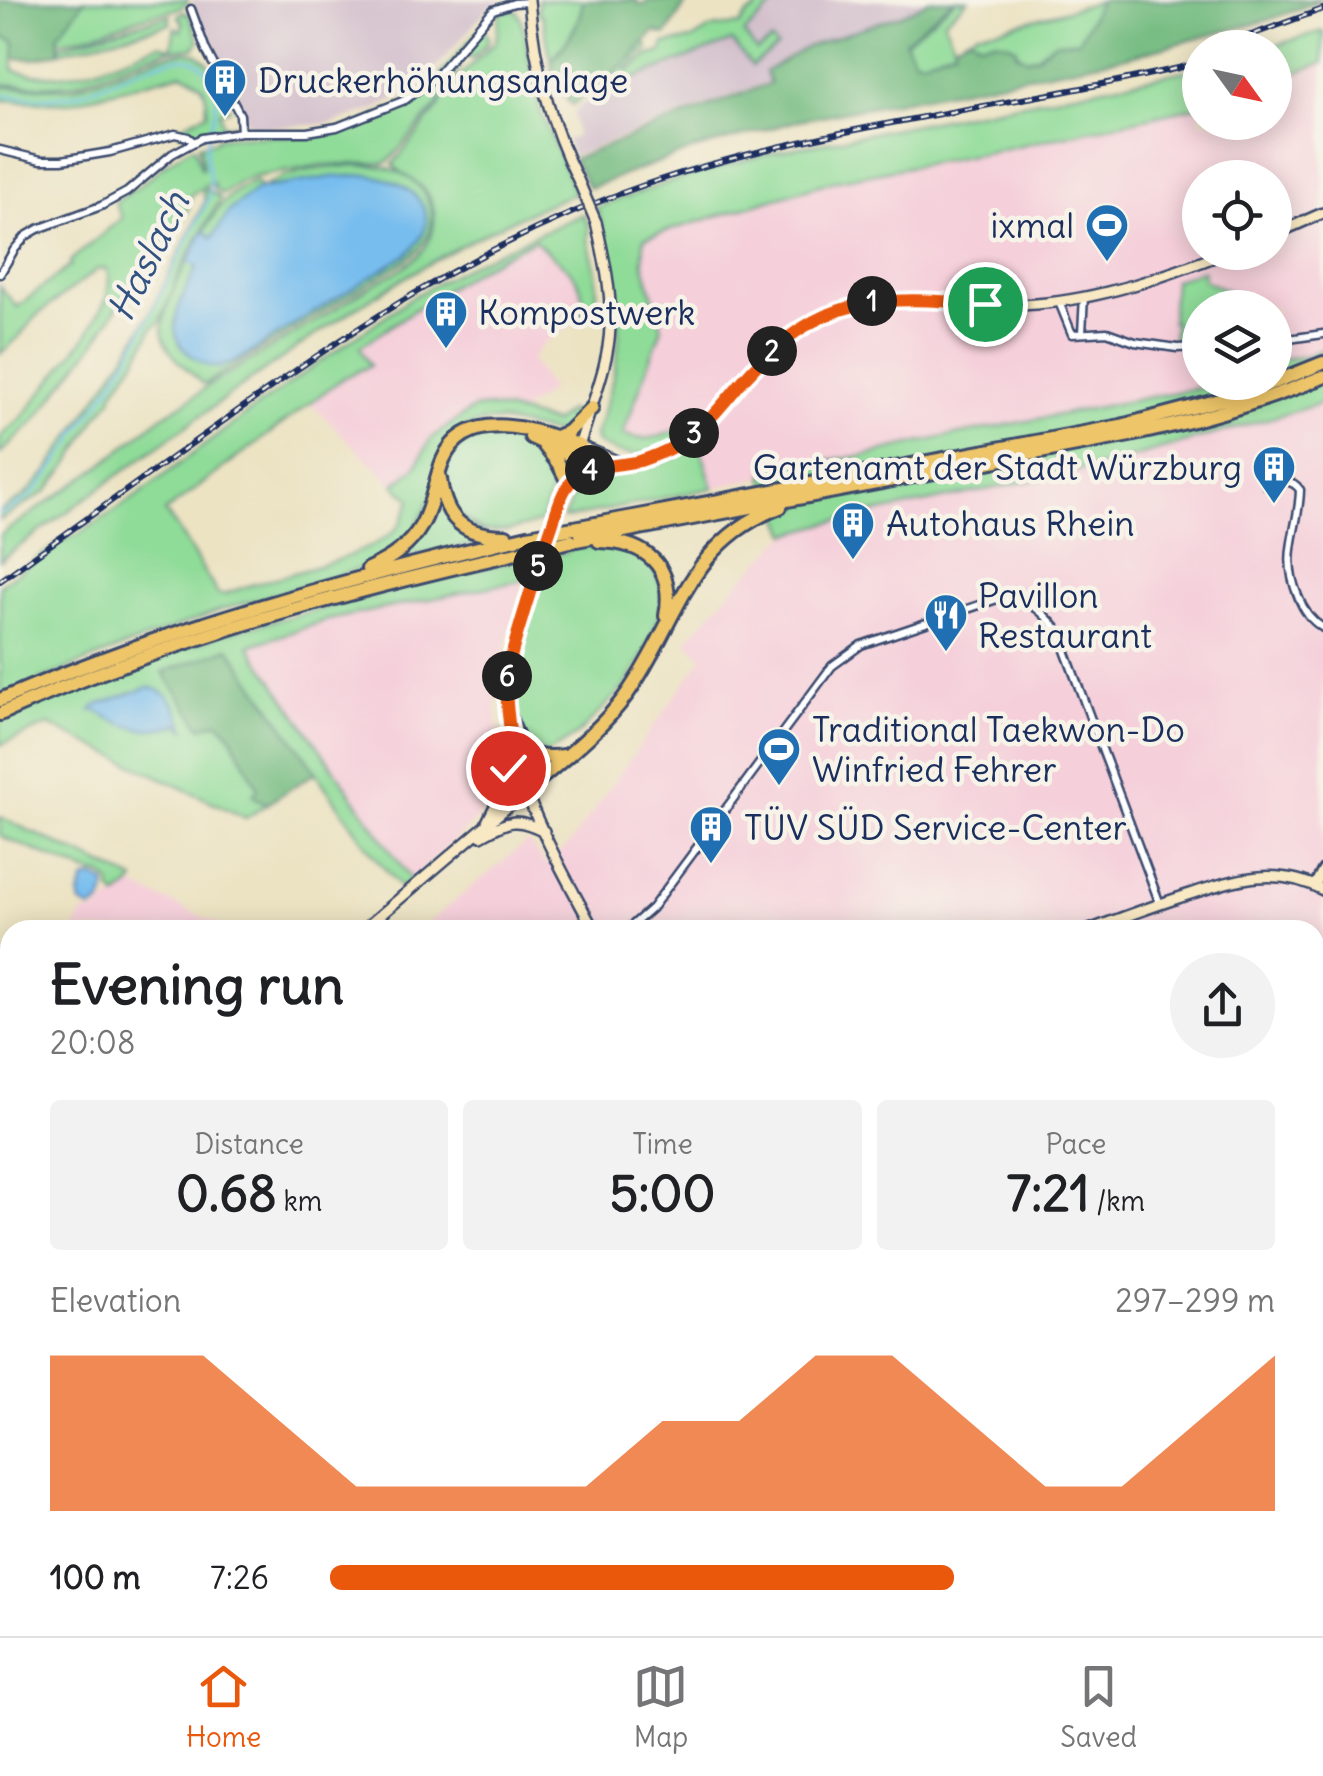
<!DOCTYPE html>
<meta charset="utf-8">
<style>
:root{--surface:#fff;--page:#f2f2f2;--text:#202124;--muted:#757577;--line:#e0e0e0;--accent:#ea580c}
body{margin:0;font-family:Delius,sans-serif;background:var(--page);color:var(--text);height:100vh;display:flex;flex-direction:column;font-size:38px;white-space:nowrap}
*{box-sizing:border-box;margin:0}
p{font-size:32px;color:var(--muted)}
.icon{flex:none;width:55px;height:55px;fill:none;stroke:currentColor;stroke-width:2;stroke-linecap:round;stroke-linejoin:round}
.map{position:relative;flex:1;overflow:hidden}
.drawer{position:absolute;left:0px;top:920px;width:1325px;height:718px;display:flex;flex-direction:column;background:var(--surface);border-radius:30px 30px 0 0;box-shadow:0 5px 25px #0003}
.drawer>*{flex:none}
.needle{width:65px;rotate:123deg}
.buttons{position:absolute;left:1182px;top:30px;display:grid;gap:20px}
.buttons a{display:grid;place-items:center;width:110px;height:110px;border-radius:50%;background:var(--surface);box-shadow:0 5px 25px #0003;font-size:50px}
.pin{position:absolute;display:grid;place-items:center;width:85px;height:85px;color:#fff;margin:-42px;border:5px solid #fff;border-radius:50%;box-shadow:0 2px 10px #0007}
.km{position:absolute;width:50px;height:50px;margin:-25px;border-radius:50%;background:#222;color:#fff;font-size:28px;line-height:50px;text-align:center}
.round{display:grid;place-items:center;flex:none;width:105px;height:105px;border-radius:52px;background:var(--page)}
.overview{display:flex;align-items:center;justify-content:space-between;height:170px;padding:0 50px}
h1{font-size:55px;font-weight:700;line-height:75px}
.figures{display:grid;grid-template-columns:repeat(3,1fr);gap:15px;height:170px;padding:10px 50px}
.figures div{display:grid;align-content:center;border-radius:10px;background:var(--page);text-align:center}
.figures b{font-size:50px;font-weight:700}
.figures small{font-size:28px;font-weight:400}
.figures p{font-size:28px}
.chart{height:280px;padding:20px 50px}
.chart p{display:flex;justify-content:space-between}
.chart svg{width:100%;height:180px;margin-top:10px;fill:var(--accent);opacity:.7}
ul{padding:0 50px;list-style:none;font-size:32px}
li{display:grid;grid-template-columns:160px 120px 1fr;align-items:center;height:75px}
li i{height:25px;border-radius:12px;background:var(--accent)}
.menu{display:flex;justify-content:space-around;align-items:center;height:140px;border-top:2px solid var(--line);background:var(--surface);font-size:28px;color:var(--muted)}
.menu a{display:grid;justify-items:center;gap:5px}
.menu .on{color:var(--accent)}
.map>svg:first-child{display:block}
</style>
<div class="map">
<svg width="1323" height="1636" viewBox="0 0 1323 1636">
<rect width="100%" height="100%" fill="#f7f3e8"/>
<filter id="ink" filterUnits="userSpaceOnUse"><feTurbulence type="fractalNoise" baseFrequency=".01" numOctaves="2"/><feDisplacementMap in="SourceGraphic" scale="20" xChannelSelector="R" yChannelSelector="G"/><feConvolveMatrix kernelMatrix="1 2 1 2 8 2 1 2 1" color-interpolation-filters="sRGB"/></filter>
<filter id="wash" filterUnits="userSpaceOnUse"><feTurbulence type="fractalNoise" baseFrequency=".0048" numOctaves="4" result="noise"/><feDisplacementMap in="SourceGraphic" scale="40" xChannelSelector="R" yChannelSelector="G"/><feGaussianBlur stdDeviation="2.25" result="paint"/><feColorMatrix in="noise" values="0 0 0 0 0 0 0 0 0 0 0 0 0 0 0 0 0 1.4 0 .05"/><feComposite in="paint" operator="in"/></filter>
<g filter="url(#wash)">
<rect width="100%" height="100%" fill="#ece3c3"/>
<!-- built -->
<path fill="#f5cfda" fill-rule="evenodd" d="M1323 63V349L1305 357 1275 359V308H1200V382L1222 383 940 438 863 456 770 467 763 477 713 488 700 446 686 425 669 435 643 439 623 434 662 328 643 261 644 238 833 181 994 151 1200 106V122H1275V81ZM1200 178H1275V252H1200Z
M535 240 548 255 559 260 569 269 582 293 581 318 543 344 531 359 551 390 520 412 489 407 473 409 431 437 415 467 394 485 310 403 343 378 369 366 360 347 441 292 506 253Z
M1323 403V1636H1185L1075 1628H1315V930H419L528 841 545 864 568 846 703 657 686 641 737 584 788 534 828 523 1114 463Z
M524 580 495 683 499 761 494 792 488 805 472 824 411 880 248 646 328 620Z
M132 885 222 926 220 930H75L83 912H93Z"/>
<!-- industrial -->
<path fill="#d1bdcb" d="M192 0H503L488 8 430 75 416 87 389 102 373 110 330 124 269 127H255L248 124 215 63 193 9Z
M778 0H929L906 13 766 73 770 81 572 156 566 140 576 137 574 112 590 98 617 85 615 81 623 78 625 82 732 41 752 65 758 52 743 34 761 15 768 12Z"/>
<!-- green -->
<path fill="#8fdb98" stroke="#55857b" stroke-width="2.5" d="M84 0H188L187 4C175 12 161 12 147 16 118 25 89 37 59 41L58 35Z
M538 0H583C580 23 567 44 551 60L542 15 538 14Z
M758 0H778C768 13 754 22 744 34L757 51 772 41 777 47 752 66 732 41 625 82 622 78 616 81 617 85 590 98 589 95 625 65 646 42 648 48 626 70 628 72 647 56 661 52 664 44 692 40 712 28 740 25 747 15 756 10Z
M956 0H968L944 21 955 48 922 60 914 59 905 42Z
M1100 1 1078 42H1055L1037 56 1027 59 996 40 980 43 970 36 979 31 998 29Z
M512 10 517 11 521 19 540 110 575 193C448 242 337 318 228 396 152 451 76 506 0 560V535L102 465 160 418 198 394 207 386C263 353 318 320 372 285 389 275 410 266 423 250 432 239 437 221 433 207 427 181 404 180 393 164L439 107 452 84 496 41 500 12Z
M182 12 189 14 199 41 194 48 168 50 145 57 74 84 42 86 0 84V35L16 42 13 70C75 86 104 63 161 44L171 49 175 27 181 31 183 22 178 16Z
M170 15V24L60 52 59 46Z
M479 29 485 31 489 37 487 44 473 58 467 55 458 63 461 65 437 106 389 161 385 163 322 165 254 177 239 182 224 194 214 189V183L205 185 207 191 219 196 220 200 184 263 159 323 153 327 139 355 114 391 112 399 97 417 71 461 47 491 0 520V511L23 497 46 473 129 350 149 315 205 201 202 188 192 194 187 212 180 224 162 243 131 285 95 343 35 421 0 454V437L20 420 87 335 106 300 109 281 107 269H98L36 316 18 338 0 354V286L17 307 71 265 70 261 122 218 115 202C143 187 164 161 193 146L195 147 201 169 203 168 199 145 216 141 217 138 234 136H314L358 125 389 110 397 112C426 96 456 55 479 29Z
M1323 31V63L1275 81V48L1270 47Z
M185 52 197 54 208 63 230 109 220 112 223 126 236 124 235 127 217 129 193 136 179 132V127L207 113C206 88 206 83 182 73L68 103 0 100V87L73 88 161 56Z
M1200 68V106L994 151 833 181 644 238 643 261 662 328 623 434C645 444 667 436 686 425L691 433C658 454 633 464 597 443L595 437C604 408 616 377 618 346 622 298 610 253 597 207L678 179 775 152Z
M355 165C366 166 378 165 388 168 435 182 449 231 406 260L205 384 201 383C188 367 168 357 163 335 157 310 206 223 223 203 232 193 242 185 255 181L261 188 285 176 308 170Z
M583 214 589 227 588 239 596 272 598 316 581 318C581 311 584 301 582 294 578 268 550 258 535 240 472 268 417 308 360 347L370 366 343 378 165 512 176 526 217 593 223 595C269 575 366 562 398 527 404 519 407 508 411 499L394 485 415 468 431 438 473 409 489 407 520 413 553 423 570 410 573 416 565 429 554 433 500 421 482 422 465 428 410 539 370 566 221 610 72 667 0 697V585L62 541 79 534 131 500 245 415 412 297 477 261Z
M1203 270 1204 280 1243 298 1242 307 1200 308V340H1173L1174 322H1171L1174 280Z
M1323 349V403L1114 463 828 523 788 534 763 477 770 467 863 456 940 438 1222 383 1275 382V359L1305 357Z
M481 431C516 433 530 434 554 463L551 465 554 482 541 522 508 531H483L454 512C443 470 438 455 481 431Z
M700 446 713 488 563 519 580 483 593 474 656 465Z
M438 483 446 510 494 541 394 559 412 543Z
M611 544 648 557 664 593 660 615 640 662 626 685 579 733 548 753 535 752 517 729 515 682 543 560 545 557 568 552 569 549Z
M529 560 524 580 328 620 249 646 411 880 401 888 373 855 229 649 163 672 230 733 258 788 254 796 267 804 246 818 49 725 0 745V718L91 681 225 633 461 573 513 561Z
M0 817 135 880 132 885 117 897 111 890 110 882 102 876 86 872 0 836Z"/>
<!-- forest -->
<path fill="#73bb80" stroke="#47756f" stroke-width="2.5" d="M0 0H85L58 35 60 52 34 59 14 58 15 42 0 35Z
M583 0H636L637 3 644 5 648 0H688L666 35 654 32 625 64 572 106 552 77 551 60C567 44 580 23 583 0Z
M929 0H954L905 41 914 59 922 60 955 49 954 44 970 36 980 43C994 40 1003 40 1016 47V53L1027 59 1037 56 1055 42C1064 43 1070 40 1078 41L1100 1 1103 0H1323L1265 21 1126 57 801 120 692 150 589 188 573 159 770 83 765 72 807 47 906 13Z
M229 648 316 772 267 804 253 796 258 788 230 734 219 722 201 727 163 672Z
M518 1628H575L572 1636H516Z"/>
<!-- water -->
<path fill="#77bdee" stroke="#4976a6" stroke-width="2.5" d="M368 175C413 181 451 215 406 255 362 282 318 310 274 337 260 346 236 364 220 367 211 369 200 362 192 356 158 333 184 295 197 267L188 262 204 230 212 238 230 210 257 189 331 177Z
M148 687C172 691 178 709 185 729L178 724C147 735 122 727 95 710L91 711 95 706Z
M93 877 105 883C108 896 102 905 91 909L81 904 79 895 84 880Z"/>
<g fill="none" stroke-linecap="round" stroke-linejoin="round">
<!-- stream -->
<path stroke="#77bdee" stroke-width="2.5" d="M0 95C22 97 47 99 69 96 99 91 165 50 193 60 204 64 213 78 215 89 220 109 208 130 206 149 205 165 213 179 210 195L130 355 102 399 74 436 73 442C46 473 43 495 0 514"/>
</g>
</g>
<g filter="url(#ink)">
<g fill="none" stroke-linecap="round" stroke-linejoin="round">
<!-- street casing -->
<g stroke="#3a4a6d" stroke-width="11">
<path id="street" d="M191 9 206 50 240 115 241 132
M0 150 41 160H62L110 152 175 134 188 137 194 142
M0 274 14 250 26 236 38 229 101 206 127 192 172 154 202 138 241 132H307L337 127 405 100 435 77 493 10 514 3 529 2
M1059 302 1072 334 1107 332 1135 342 1177 348 1200 347
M1082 333 1084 296
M1275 341 1323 334
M1266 485C1279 482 1291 477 1300 490 1299 531 1280 553 1298 596 1303 610 1310 620 1323 628
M627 930 652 908 832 666 861 645 997 599C1028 599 1038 606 1057 629L1160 904
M1315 1180 1323 1177
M1315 1435 1323 1432"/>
</g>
<!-- secondary casing -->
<g stroke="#3a4a6d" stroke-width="14">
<path id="secondary" d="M529 0C534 64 550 124 579 182
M1275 234 1323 213
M580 446 619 462
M576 458C604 468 621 467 650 457 708 438 735 381 780 343 793 332 810 323 825 315 892 283 966 309 1036 304 1101 299 1166 276 1227 252
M568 486 599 466
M487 822 502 792 512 752
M481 836C508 821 515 816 544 831
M1315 885 1323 870
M363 930 526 791
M594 930C556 859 505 773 506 691 507 656 521 621 531 588 549 530 571 473 589 415 598 387 609 357 610 327 612 291 604 257 596 222
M1089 930C1118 919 1148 908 1178 898 1228 882 1273 863 1323 890
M0 1385 10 1371
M1273 1628 1276 1636"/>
</g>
<!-- highway casing -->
<g stroke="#3a4a6d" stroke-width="18">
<path id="highway" d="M1275 382 1323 363
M531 437 576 458
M556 437 568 432 592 408
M544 445 558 463 568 482
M440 479C445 520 464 536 506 536
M574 528 1121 426 1243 394 1274 382
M571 541 1130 435C1196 421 1260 403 1323 377
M599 541C646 542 675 566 666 616
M368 569C389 560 409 547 421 526 433 506 434 481 443 460 466 405 538 430 580 446
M0 700C172 626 347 579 528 536
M0 714C167 640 343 592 521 552
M509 717C521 749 527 761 564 756
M526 791C560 761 600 732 627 694 678 622 687 542 780 507"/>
</g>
<!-- street -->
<use href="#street" stroke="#fff" stroke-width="6"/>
<!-- secondary -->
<use href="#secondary" stroke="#f8e8c3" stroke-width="9"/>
<!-- highway -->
<use href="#highway" stroke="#eec569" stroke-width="12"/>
<!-- rail casing -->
<g stroke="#1b2f5e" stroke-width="6">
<path id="rail" d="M1208 48 1254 34 1323 9
M0 581C72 529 143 478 215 427 353 328 485 239 647 184 827 123 1017 107 1200 63"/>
</g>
<!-- rail -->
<use href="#rail" stroke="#f7f3e8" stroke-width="2.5" stroke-dasharray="8" stroke-linecap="butt"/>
<!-- secondary-bridge casing -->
<g stroke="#3a4a6d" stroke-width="14" stroke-linecap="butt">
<path id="secondary-bridge" d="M579 182 596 222"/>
</g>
<!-- highway-bridge casing -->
<g stroke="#3a4a6d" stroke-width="18" stroke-linecap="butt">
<path id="highway-bridge" d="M528 536 574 528
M521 552 571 541"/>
</g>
<!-- secondary-bridge -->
<use href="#secondary-bridge" stroke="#f8e8c3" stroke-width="9"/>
<!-- highway-bridge -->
<use href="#highway-bridge" stroke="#eec569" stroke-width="12"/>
</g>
</g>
<g fill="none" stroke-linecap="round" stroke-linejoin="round" filter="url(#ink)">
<!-- route casing -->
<g stroke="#fff" stroke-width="20">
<path id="route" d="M508 768C516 737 503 708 507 678 510 655 518 633 524 612 533 583 542 554 552 525 556 514 559 500 565 490 581 463 614 467 640 461 652 457 664 452 675 446 704 431 724 402 745 378 821 293 879 296 985 304"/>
</g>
<!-- route -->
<use href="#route" stroke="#ea580c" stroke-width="12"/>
</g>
<!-- icons -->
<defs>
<g id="building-pin" transform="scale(2.25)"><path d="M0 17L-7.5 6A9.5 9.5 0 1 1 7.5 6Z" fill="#1f6fb2" stroke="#f7f3e8"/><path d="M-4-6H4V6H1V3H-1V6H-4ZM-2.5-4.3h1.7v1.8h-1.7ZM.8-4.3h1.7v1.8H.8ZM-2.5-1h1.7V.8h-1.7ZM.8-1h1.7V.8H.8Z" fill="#fff"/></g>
<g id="stadium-pin" transform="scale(2.25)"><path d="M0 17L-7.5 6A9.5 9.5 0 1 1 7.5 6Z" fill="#1f6fb2" stroke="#f7f3e8"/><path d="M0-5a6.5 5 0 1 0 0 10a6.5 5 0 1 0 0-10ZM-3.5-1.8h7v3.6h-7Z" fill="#fff"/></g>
<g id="restaurant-pin" transform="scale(2.25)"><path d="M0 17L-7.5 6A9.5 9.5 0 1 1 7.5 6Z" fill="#1f6fb2" stroke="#f7f3e8"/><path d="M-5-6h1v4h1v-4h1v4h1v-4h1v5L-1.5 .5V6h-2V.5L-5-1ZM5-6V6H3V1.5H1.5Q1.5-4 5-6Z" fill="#fff"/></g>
</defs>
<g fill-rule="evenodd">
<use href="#building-pin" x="225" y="80"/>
<use href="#stadium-pin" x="1107" y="225"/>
<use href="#building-pin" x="446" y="312"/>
<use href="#building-pin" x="1274" y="467"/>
<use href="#building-pin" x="853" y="523"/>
<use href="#restaurant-pin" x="946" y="615"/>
<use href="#stadium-pin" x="779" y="749"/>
<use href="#building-pin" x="711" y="827"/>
</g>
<g text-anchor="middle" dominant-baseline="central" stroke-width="9" stroke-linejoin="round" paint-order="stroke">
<!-- poi labels -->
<g font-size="35" fill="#1b2f5e" stroke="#f7f3e8" text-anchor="start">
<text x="258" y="80">Druckerhöhungsanlage</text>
<text x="1074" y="225" text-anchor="end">ixmal</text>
<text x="478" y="312">Kompostwerk</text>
<text x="1242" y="467" text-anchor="end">Gartenamt der Stadt Würzburg</text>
<text x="886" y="523">Autohaus Rhein</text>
<text x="978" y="595">Pavillon<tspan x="978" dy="40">Restaurant</tspan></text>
<text x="812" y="729">Traditional Taekwon-Do<tspan x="812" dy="40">Winfried Fehrer</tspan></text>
<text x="744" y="827">TÜV SÜD Service-Center</text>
</g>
<!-- water labels -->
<g font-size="38" font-style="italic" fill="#325282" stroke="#f7f3e8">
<text transform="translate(148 256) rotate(-64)">Haslach</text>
</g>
</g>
</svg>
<div class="buttons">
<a><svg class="needle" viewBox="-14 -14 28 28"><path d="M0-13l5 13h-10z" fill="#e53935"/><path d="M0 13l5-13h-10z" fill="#757577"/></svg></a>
<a><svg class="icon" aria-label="locate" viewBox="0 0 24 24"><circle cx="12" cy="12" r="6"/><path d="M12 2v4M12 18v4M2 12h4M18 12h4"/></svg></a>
<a><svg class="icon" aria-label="layers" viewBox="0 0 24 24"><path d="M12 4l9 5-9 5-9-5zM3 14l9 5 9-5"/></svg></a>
</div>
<div class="pin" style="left:985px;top:304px;background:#1e9e55"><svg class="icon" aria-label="arrive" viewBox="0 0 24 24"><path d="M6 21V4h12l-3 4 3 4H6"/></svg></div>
<div class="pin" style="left:508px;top:768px;background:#d93025"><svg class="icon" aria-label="check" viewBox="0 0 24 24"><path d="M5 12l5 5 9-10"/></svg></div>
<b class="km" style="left:872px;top:301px">1</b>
<b class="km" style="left:772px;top:351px">2</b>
<b class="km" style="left:694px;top:433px">3</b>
<b class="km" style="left:590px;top:470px">4</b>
<b class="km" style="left:538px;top:566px">5</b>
<b class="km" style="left:507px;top:676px">6</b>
<section class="drawer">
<div class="overview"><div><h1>Evening run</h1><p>20:08</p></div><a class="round"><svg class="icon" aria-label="share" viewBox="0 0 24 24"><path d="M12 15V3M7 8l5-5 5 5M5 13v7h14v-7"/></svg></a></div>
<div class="figures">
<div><p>Distance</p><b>0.68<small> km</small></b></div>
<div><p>Time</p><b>5:00</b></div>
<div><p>Pace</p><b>7:21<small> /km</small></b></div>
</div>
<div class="chart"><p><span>Elevation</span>297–299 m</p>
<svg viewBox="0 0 160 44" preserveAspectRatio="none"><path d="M0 44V6L10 6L20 6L30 22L40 38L50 38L60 38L70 38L80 22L90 22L100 6L110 6L120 22L130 38L140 38L150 22L160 6V44z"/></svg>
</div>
<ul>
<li><b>100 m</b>7:26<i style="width:66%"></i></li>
</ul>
</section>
</div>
<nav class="menu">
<a class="on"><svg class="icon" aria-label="home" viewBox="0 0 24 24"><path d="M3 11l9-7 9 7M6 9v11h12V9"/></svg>Home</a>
<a><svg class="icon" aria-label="map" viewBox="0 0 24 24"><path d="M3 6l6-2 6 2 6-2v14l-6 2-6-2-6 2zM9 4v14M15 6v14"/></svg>Map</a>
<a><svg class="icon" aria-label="saved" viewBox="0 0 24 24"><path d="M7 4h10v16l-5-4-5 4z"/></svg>Saved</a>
</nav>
